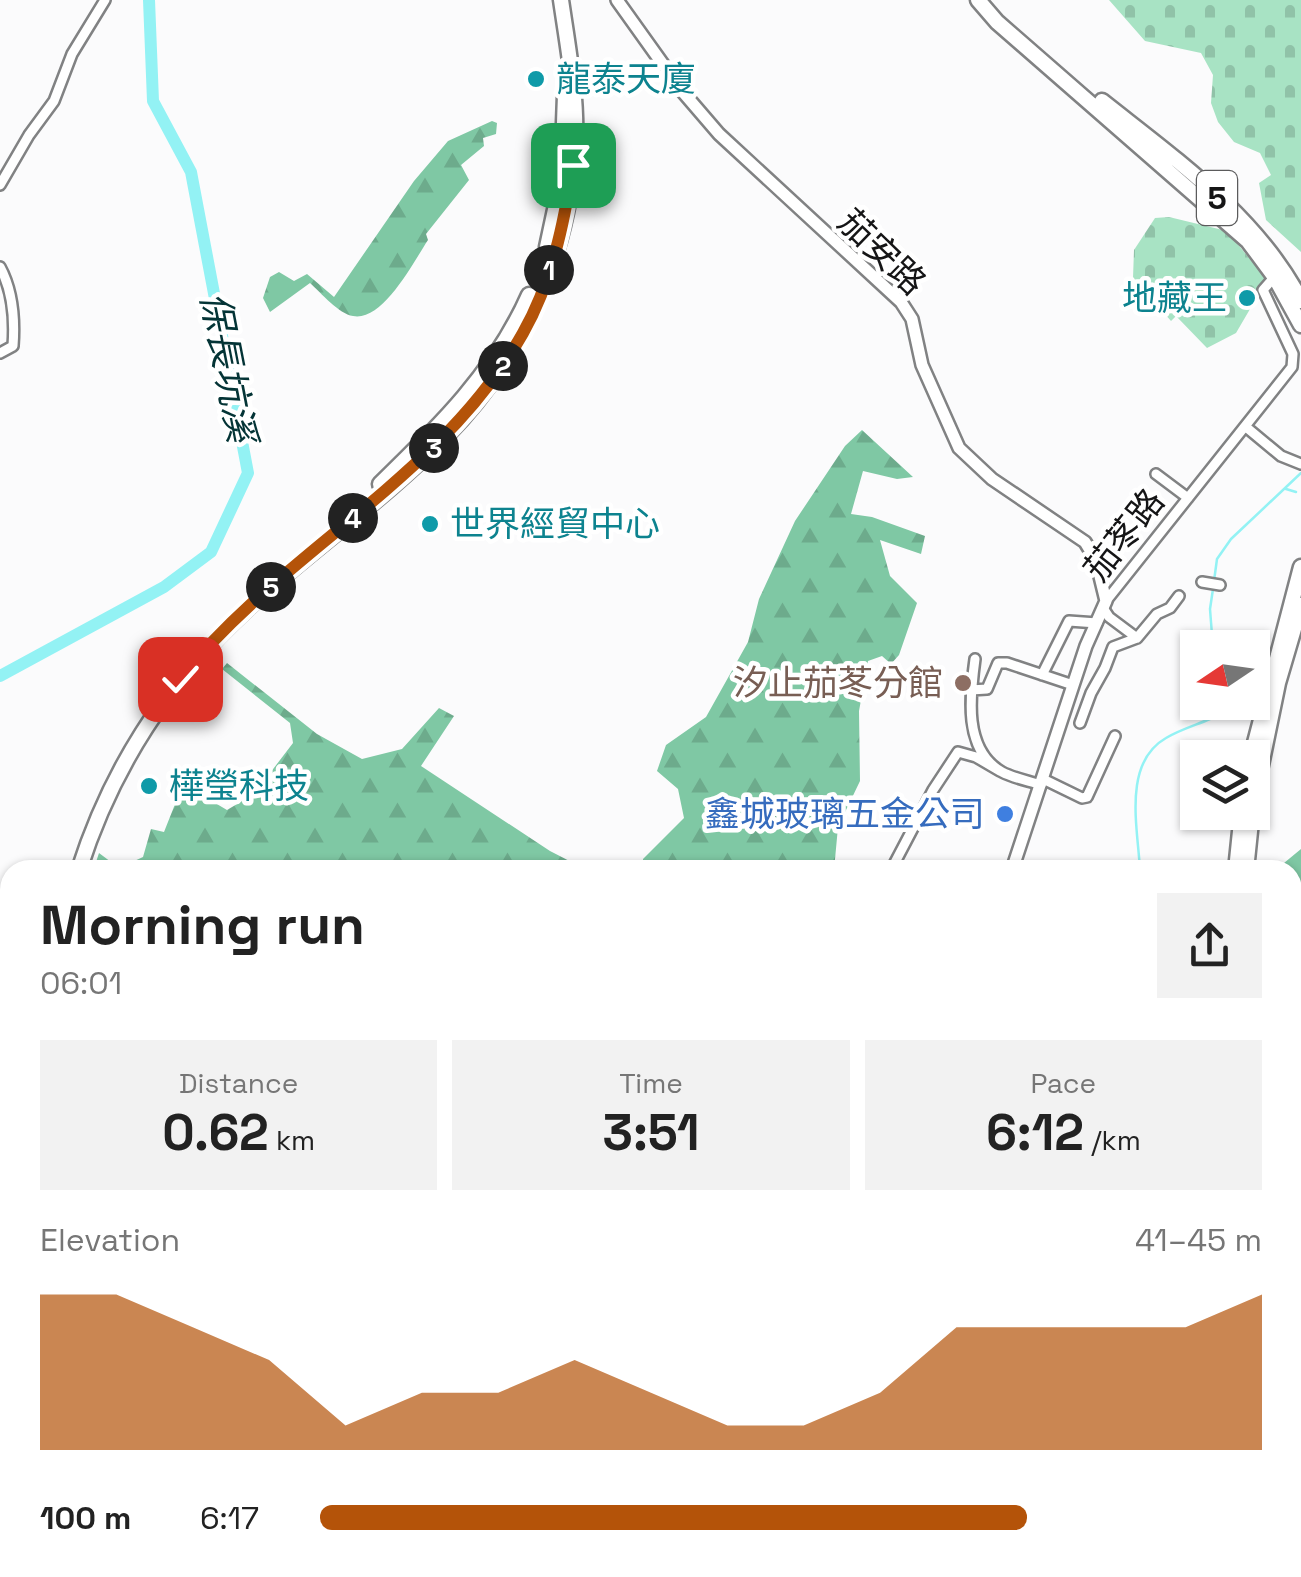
<!DOCTYPE html>
<meta charset="utf-8">
<style>
:root{--surface:#fff;--page:#f2f2f2;--text:#222;--muted:#767676;--accent:#b45309}
body{margin:0;font-family:"Space Grotesk","Noto Sans TC",sans-serif;background:var(--page);color:var(--text);height:100vh;display:flex;flex-direction:column;font-size:38px;white-space:nowrap}
*{box-sizing:border-box;margin:0}
p{font-size:32px;color:var(--muted)}
.icon{flex:none;width:55px;height:55px;fill:none;stroke:currentColor;stroke-width:2;stroke-linecap:round;stroke-linejoin:round}
.map{position:relative;flex:1;overflow:hidden}
.side{position:absolute;left:0px;top:860px;width:1302px;height:718px;display:flex;flex-direction:column;background:var(--surface);border-radius:30px 30px 0 0;box-shadow:0 2px 8px #0004}
.side>*{flex:none}
.needle{width:65px;rotate:257deg}
.fabs{position:absolute;left:1180px;top:630px;display:grid;gap:20px}
.fabs a{display:grid;place-items:center;width:90px;height:90px;border-radius:0px;background:var(--surface);box-shadow:0 2px 8px #0004;font-size:50px}
.pin{position:absolute;display:grid;place-items:center;width:85px;height:85px;color:#fff;margin:-42px;border-radius:20px;box-shadow:0 5px 15px #0006}
.km{position:absolute;width:50px;height:50px;margin:-25px;border-radius:50%;background:#222;color:#fff;font-size:28px;line-height:50px;text-align:center}
.round{display:grid;place-items:center;flex:none;width:105px;height:105px;border-radius:0px;background:var(--page)}
.overview{display:flex;align-items:center;justify-content:space-between;height:170px;padding:0 40px}
h1{font-size:55px;font-weight:600;line-height:75px}
.stats{display:grid;grid-template-columns:repeat(3,1fr);gap:15px;height:170px;padding:10px 40px}
.stats div{display:grid;align-content:center;border-radius:0px;background:var(--page);text-align:center}
.stats b{font-size:50px;font-weight:600}
.stats small{font-size:28px;font-weight:400}
.stats p{font-size:28px}
.chart{height:280px;padding:20px 40px}
.chart p{display:flex;justify-content:space-between}
.chart svg{width:100%;height:180px;margin-top:10px;fill:var(--accent);opacity:.7}
ul{padding:0 40px;list-style:none;font-size:32px}
li{display:grid;grid-template-columns:160px 120px 1fr;align-items:center;height:75px}
li i{height:25px;border-radius:12px;background:var(--accent)}
.map>svg:first-child{display:block}
</style>
<div class="map">
<svg width="1301" height="1577" viewBox="0 0 1301 1577">
<defs>
<pattern id="forest-firs" width="22" height="20" patternUnits="userSpaceOnUse" patternTransform="scale(2.5)"><rect width="22" height="20" fill="#7fc8a4"/><path d="M5 1l3.5 6h-7zM16 11l3.5 6h-7z" fill="#6dab8c"/></pattern>
<pattern id="cemetery-stones" width="16" height="16" patternUnits="userSpaceOnUse" patternTransform="scale(2.5)"><rect width="16" height="16" fill="#a8e3c4"/><path d="M2 7V4a2 2 0 0 1 4 0v3zM10 15v-3a2 2 0 0 1 4 0v3z" fill="#90c2a8"/></pattern>
<pattern id="water-rules" width="6" height="5" patternUnits="userSpaceOnUse" patternTransform="scale(2.5)"><rect width="6" height="5" fill="#93f2f4"/><path d="M0 2.5h6" fill="none" stroke="#7ecfd0"/></pattern>
</defs>
<rect width="100%" height="100%" fill="#fbfbfc"/>
<!-- forest -->
<path fill="url(#forest-firs)" d="M492 121 497 123 496 134 483 138 484 146 461 165 469 180 426 234 428 240C414 261 383 322 353 316 339 314 321 293 310 283L270 312 263 298 270 277 279 272 294 281 307 274 334 297 414 181 448 141Z
M862 430 913 477 897 479 863 471 851 514 872 517 925 536 921 554 880 540 890 576 917 603 899 655 891 664 882 656 868 661 859 711 860 781 838 827 834 870H643V859L684 818 678 789 657 771 666 745 706 717 748 642 759 599 795 521 845 446Z
M227 663 317 734 362 759 402 749 439 708 454 716 421 766 550 851 587 870H105L96 862 99 853 119 868 143 857 151 829 164 832 183 784 227 810 254 794 293 743 290 723 222 669Z
M1301 849V921L1293 916 1292 870H1261L1264 866 1284 863Z
M1292 1230 1301 1247V1311L1293 1316Z"/>
<!-- cemetery -->
<path fill="url(#cemetery-stones)" d="M1109 0H1301V252L1266 220 1259 183 1271 175 1260 153 1234 142 1218 122 1211 103 1213 75 1201 53 1145 41Z
M1169 217 1227 231 1267 280 1236 333 1207 348 1176 316 1171 321 1133 278 1134 250 1155 218Z"/>
<!-- water -->
<path fill="url(#water-rules)" d="M80 1568H150L159 1577H90Z"/>
<g fill="none" stroke-linecap="round" stroke-linejoin="round">
<!-- stream -->
<path stroke="#93f2f4" stroke-width="2.5" d="M1286 489 1296 492
M1214 581 1217 559 1231 539 1301 473
M1213 589 1210 609 1213 648
M1140 870C1138 829 1122 763 1166 738 1179 730 1196 725 1210 719L1214 702
M1292 1054H1301
M853 1568 858 1577"/>
<!-- river -->
<path stroke="#93f2f4" stroke-width="12" d="M0 676 164 587 211 552 248 473 191 172 153 101 149 0"/>
<!-- street casing -->
<g stroke="#818283" stroke-width="14">
<path id="street" d="M0 185 29 135 54 101 72 54 105 0
M0 267C13 291 15 319 13 346L0 353
M1246 427 1281 456 1301 464
M1156 474 1188 498
M1202 582 1220 585
M1106 601 1292 367 1293 354 1263 290 1277 274
M1103 608 1109 617 1137 638 1157 614 1170 608 1179 596
M975 659C970 696 963 750 1002 772 1013 778 1029 781 1041 785
M1042 675 1069 621 1097 623
M971 690 987 689 998 663H1007L1073 685
M1080 723 1091 693 1105 668 1113 647 1137 638
M1043 779 1082 798 1087 797 1115 736
M891 870 933 790 958 752 976 757 1000 771
M0 1325 6 1330
M0 1381 10 1392
M1292 1485 1301 1469
M1292 1551 1301 1556
M1187 1568 1200 1577
M1074 1576 1077 1577
M1283 1577 1288 1568"/>
</g>
<!-- secondary casing -->
<g stroke="#818283" stroke-width="16">
<path id="secondary" d="M617 0 682 91 719 134 901 302 912 319 922 365 959 448 992 479 1085 542 1096 560 1106 601 1086 646 1012 870"/>
</g>
<!-- primary casing -->
<g stroke="#818283" stroke-width="19">
<path id="primary" d="M978 0 997 22 1248 241 1274 276 1301 325
M1102 101C1175 159 1258 217 1301 301
M547 247 562 177 565 95
M380 484C440 426 495 372 529 295
M1251 758 1301 567
M1252 809 1278 683 1301 605
M79 870C107 782 154 703 218 637 288 564 375 509 446 436 522 359 570 252 575 143 577 95 568 48 561 0
M1236 870 1242 812
M1246 870 1252 812
M1292 1170 1301 1192
M1292 1196 1301 1215
M982 1568 996 1577
M1003 1568 1018 1577"/>
</g>
<!-- highway casing -->
<g stroke="#818283" stroke-width="20">
<path id="highway" d="M385 1568 386 1577"/>
</g>
<!-- street -->
<use href="#street" stroke="#fff" stroke-width="9"/>
<!-- secondary -->
<use href="#secondary" stroke="#fff" stroke-width="11"/>
<!-- primary -->
<use href="#primary" stroke="#fff" stroke-width="14"/>
<!-- highway -->
<use href="#highway" stroke="#fff" stroke-width="15"/>
<!-- rail casing -->
<g stroke="#343435" stroke-width="6">
<path id="rail" d="M0 1344 10 1353
M1020 1568 1035 1577"/>
</g>
<!-- rail -->
<use href="#rail" stroke="#fff" stroke-width="2.5" stroke-dasharray="8" stroke-linecap="butt"/>
</g>
<g fill="none" stroke-linecap="round" stroke-linejoin="round">
<!-- route casing -->
<g stroke="#fff" stroke-width="20">
<path id="route" d="M180 679C282 551 441 479 523 333 552 282 564 223 573 165"/>
</g>
<!-- route -->
<use href="#route" stroke="#b45309" stroke-width="12"/>
</g>
<!-- markers -->
<g fill="#0f9aa8" stroke="#fff" stroke-width="4">
<circle cx="536" cy="79" r="10"/>
<circle cx="1247" cy="298" r="10"/>
<circle cx="430" cy="524" r="10"/>
<circle cx="149" cy="786" r="10"/>
</g>
<circle fill="#8d6e63" stroke="#fff" stroke-width="4" cx="963" cy="683" r="10"/>
<circle fill="#3f7fe0" stroke="#fff" stroke-width="4" cx="1005" cy="814" r="10"/>
<g text-anchor="middle" dominant-baseline="central" stroke-width="9" stroke-linejoin="round" paint-order="stroke">
<!-- shield labels -->
<rect fill="#fff" stroke="#5b5b5c" stroke-width="2.5" x="1197" y="171" width="40" height="54" rx="8"/>
<g font-size="32" font-weight="bold" fill="#151516">
<text x="1217" y="198">5</text>
</g>
<!-- culture labels -->
<g font-size="35" fill="#0d838f" stroke="#fff" text-anchor="start">
<text x="556" y="79">龍泰天廈</text>
<text x="1227" y="298" text-anchor="end">地藏王</text>
<text x="450" y="524">世界經貿中心</text>
<text x="169" y="786">樺瑩科技</text>
</g>
<!-- street labels -->
<g font-size="35" fill="#151516" stroke="#fff">
<text transform="translate(882 252) rotate(44)">茄安路</text>
<text transform="translate(1124 535) rotate(-52)">茄苳路</text>
</g>
<!-- education labels -->
<g font-size="35" fill="#785e54" stroke="#fff" text-anchor="end">
<text x="943" y="683">汐止茄苳分館</text>
</g>
<!-- shop labels -->
<g font-size="35" fill="#366cbe" stroke="#fff" text-anchor="end">
<text x="985" y="814">鑫城玻璃五金公司</text>
</g>
<!-- water labels -->
<g font-size="38" font-style="italic" fill="#043436" stroke="#fff">
<text transform="translate(228 367) rotate(79)">保長坑溪</text>
</g>
</g>
</svg>
<div class="fabs">
<a><svg class="needle" viewBox="-14 -14 28 28"><path d="M0-13l5 13h-10z" fill="#e53935"/><path d="M0 13l5-13h-10z" fill="#767676"/></svg></a>
<a><svg class="icon" aria-label="layers" viewBox="0 0 24 24"><path d="M12 4l9 5-9 5-9-5zM3 14l9 5 9-5"/></svg></a>
</div>
<div class="pin" style="left:573px;top:165px;background:#1e9e55"><svg class="icon" aria-label="arrive" viewBox="0 0 24 24"><path d="M6 21V4h12l-3 4 3 4H6"/></svg></div>
<div class="pin" style="left:180px;top:679px;background:#d93025"><svg class="icon" aria-label="check" viewBox="0 0 24 24"><path d="M5 12l5 5 9-10"/></svg></div>
<b class="km" style="left:549px;top:270px">1</b>
<b class="km" style="left:503px;top:366px">2</b>
<b class="km" style="left:434px;top:448px">3</b>
<b class="km" style="left:353px;top:518px">4</b>
<b class="km" style="left:271px;top:587px">5</b>
<section class="side">
<div class="overview"><div><h1>Morning run</h1><p>06:01</p></div><a class="round"><svg class="icon" aria-label="share" viewBox="0 0 24 24"><path d="M12 15V3M7 8l5-5 5 5M5 13v7h14v-7"/></svg></a></div>
<div class="stats">
<div><p>Distance</p><b>0.62<small> km</small></b></div>
<div><p>Time</p><b>3:51</b></div>
<div><p>Pace</p><b>6:12<small> /km</small></b></div>
</div>
<div class="chart"><p><span>Elevation</span>41–45 m</p>
<svg viewBox="0 0 160 44" preserveAspectRatio="none"><path d="M0 44V6L10 6L20 14L30 22L40 38L50 30L60 30L70 22L80 30L90 38L100 38L110 30L120 14L130 14L140 14L150 14L160 6V44z"/></svg>
</div>
<ul>
<li><b>100 m</b>6:17<i style="width:75%"></i></li>
</ul>
</section>
</div>
